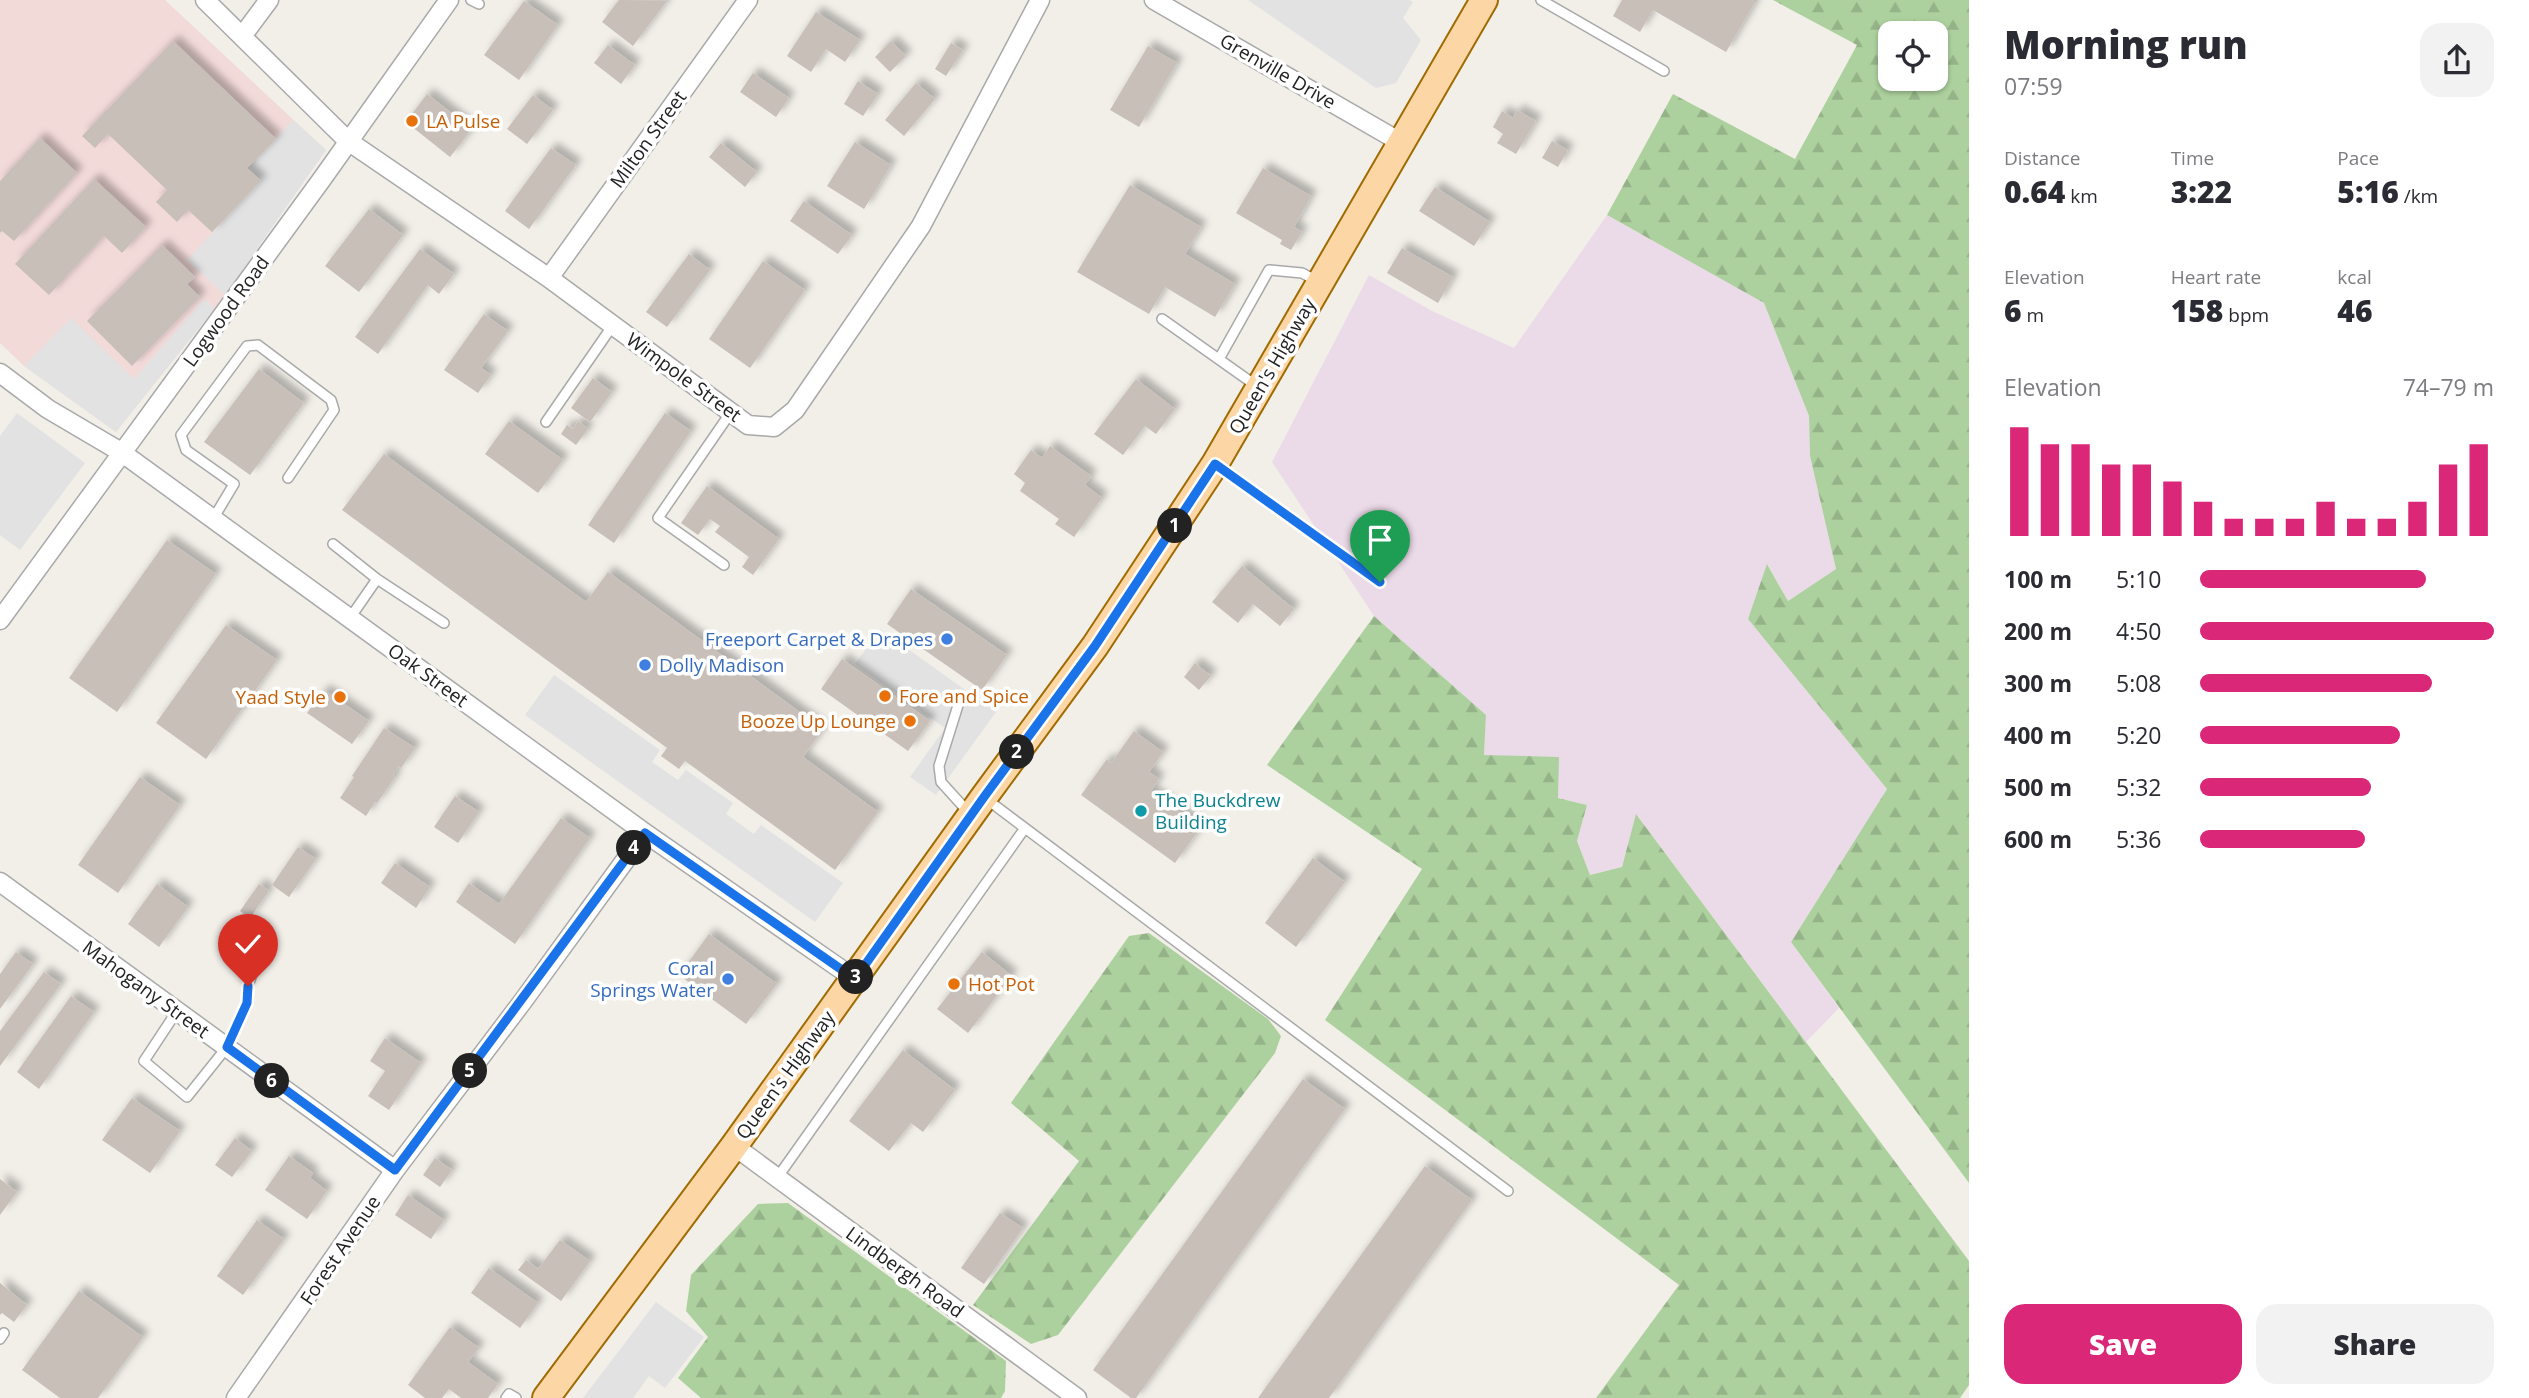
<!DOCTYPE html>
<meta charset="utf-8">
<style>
:root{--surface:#fff;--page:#f2f2f3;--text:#2b2b33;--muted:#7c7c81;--accent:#db2777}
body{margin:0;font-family:"Open Sans",sans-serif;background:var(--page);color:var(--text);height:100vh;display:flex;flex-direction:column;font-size:26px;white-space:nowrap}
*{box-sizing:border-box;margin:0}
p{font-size:23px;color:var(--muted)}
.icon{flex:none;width:38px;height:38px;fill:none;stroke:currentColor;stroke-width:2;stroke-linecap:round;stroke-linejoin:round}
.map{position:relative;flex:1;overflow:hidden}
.side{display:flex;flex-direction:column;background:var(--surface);width:560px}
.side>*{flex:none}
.tools{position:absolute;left:1878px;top:21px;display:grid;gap:14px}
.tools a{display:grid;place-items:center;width:70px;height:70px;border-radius:14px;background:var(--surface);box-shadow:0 2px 5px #0004;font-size:35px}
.pin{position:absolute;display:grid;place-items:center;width:60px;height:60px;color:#fff;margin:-72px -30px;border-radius:50% 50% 50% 0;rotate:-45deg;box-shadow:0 0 7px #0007}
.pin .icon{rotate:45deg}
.km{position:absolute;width:35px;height:35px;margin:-18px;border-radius:50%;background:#222;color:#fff;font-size:19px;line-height:35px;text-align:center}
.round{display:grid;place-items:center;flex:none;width:74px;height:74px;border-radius:21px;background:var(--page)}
.headline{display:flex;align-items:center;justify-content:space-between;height:119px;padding:0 35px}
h1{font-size:38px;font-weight:800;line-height:52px}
.metrics{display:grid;grid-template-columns:repeat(3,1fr);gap:10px;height:119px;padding:7px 35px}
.metrics div{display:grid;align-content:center}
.metrics b{font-size:30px;font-weight:800}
.metrics small{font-size:19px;font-weight:400}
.metrics p{font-size:19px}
.chart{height:196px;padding:14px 35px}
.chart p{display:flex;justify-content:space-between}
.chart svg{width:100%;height:126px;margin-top:7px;stroke:var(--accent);stroke-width:6}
.primary-button{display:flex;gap:14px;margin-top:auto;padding:14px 35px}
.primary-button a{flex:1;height:80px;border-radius:21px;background:var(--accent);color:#fff;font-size:28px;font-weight:800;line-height:80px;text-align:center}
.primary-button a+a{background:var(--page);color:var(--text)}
ul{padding:0 35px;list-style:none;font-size:23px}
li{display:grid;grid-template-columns:112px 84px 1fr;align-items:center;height:52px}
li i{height:18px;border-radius:9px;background:var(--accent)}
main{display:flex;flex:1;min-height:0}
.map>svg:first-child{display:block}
</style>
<main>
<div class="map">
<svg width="1969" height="1398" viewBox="0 0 1969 1398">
<defs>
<pattern id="forest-firs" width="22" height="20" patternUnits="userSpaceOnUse" patternTransform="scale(1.75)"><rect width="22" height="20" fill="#add19e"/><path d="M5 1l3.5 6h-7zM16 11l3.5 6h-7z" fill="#95b388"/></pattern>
<filter id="shadow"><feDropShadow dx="6" dy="-6" stdDeviation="3.5" flood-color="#0004"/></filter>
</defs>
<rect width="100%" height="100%" fill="#f2efe9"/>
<!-- commercial -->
<path fill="#f2dad9" d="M0 0H165L326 150 215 308 116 432 24 366 0 343Z"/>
<!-- industrial -->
<path fill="#ebdbe8" d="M1607 215 1764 303 1809 416 1810 456 1836 569 1788 601 1768 565 1748 619 1887 789 1791 942 1839 1008 1806 1042 1637 815 1622 867 1590 875 1577 841 1587 805 1558 798 1484 755 1486 715 1374 616 1272 462 1369 275 1432 311 1514 348Z"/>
<!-- forest -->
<path fill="url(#forest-firs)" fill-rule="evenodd" d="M1773 0H1969V1183L1791 942 1887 789 1748 619 1767 564 1788 601 1836 569 1810 456 1809 416 1764 303 1607 215 1673 94 1795 159 1857 45ZM1890 33H1936V79H1890Z
M1374 616 1486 715 1484 755 1559 757 1558 798 1587 805 1577 841 1590 875 1622 867 1636 814 1969 1261V1385L1960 1398H1596L1679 1285 1325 1020 1422 869 1267 765Z
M1149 933 1268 1019 1281 1036 1275 1053 1058 1335 1031 1344 973 1305 1079 1161 1011 1103 1129 936Z
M788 1203 1006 1361 1005 1391 1001 1398H701L678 1378 708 1337 686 1311 691 1275 758 1204Z"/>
<!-- parking -->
<path fill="#e2e2e2" d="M1248 0H1409L1413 2 1403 18 1421 40 1396 83 1376 88Z
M293 120 326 150 225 295 187 260 260 181 247 168Z
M204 299 215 308 116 432 24 366 71 318 134 379Z
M17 413 85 463 20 550 0 535V436Z
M880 629 996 712 936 795 910 777 945 728 855 664Z
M554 675 660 750 652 762 678 780 686 770 733 803 726 814 754 834 761 825 843 883 815 922 525 715Z
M656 1302 704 1337 665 1388 649 1376 633 1398H583Z"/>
<!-- building -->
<path fill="#c7bfb8" filter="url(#shadow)" d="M619 0 667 1 633 46 602 22Z
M1622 0H1751L1755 2 1726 52 1653 10 1640 32 1613 16Z
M524 1 558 25 519 80 484 55Z
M816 12 860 40 845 62 826 49 811 72 787 56Z
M173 41 276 139 247 168 261 181 212 232 188 210 177 222 156 202 167 190 108 134 95 148 82 136Z
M891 41 906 56 890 72 875 57Z
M951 43 963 50 946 76 935 69Z
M608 45 635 65 621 84 594 63Z
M1148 46 1177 63 1139 127 1110 110Z
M753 73 789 98 776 117 740 92Z
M858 81 878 94 863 116 844 104Z
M916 83 935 99 904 136 885 120Z
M427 94 472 129 450 157 406 122Z
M533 95 553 110 527 144 507 129Z
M1517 110 1536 121 1516 154 1497 143 1503 134 1493 127 1502 111 1513 118Z
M40 138 77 173 14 241 2 231 0 233V181Z
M1552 141 1568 150 1558 167 1542 158Z
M855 142 891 165 864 209 827 186Z
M721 143 757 172 745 187 709 157Z
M551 148 576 165 529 229 505 211Z
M1263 168 1311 196 1294 227 1302 232 1291 250 1280 244 1282 240 1236 213Z
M94 179 146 227 122 253 104 236 49 295 15 264Z
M1130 185 1201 227 1185 254 1235 284 1215 317 1165 287 1149 314 1077 272Z
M1435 187 1490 222 1474 246 1419 211Z
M804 201 852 235 838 254 790 221Z
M369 209 403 235 359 292 325 266Z
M162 245 195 277 187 284 200 297 132 366 87 321Z
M1402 248 1453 277 1438 303 1387 273Z
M420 249 454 274 439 294 428 285 378 354 355 337Z
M689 254 710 270 667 327 646 312Z
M763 261 805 290 750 368 709 339Z
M484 314 508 331 481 368 491 375 478 393 444 370Z
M259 369 304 403 250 475 204 442Z
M593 378 612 392 590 422 571 408Z
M1136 379 1175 409 1156 434 1145 426 1123 455 1094 434Z
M665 413 691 431 614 543 588 525Z
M509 421 563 460 538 493 485 454Z
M578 421 588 429 576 445 561 434 567 425 573 429Z
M1050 446 1091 476 1085 485 1102 498 1074 537 1055 524 1059 519 1020 491 1025 483 1014 474 1031 450 1042 458Z
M384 454 586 602 608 572 823 729 803 757 878 812 835 870 685 761 679 769 661 756 667 748 342 510Z
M707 486 779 539 753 575 742 567 749 557 715 532 720 526 710 519 698 535 681 523Z
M167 540 216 574 117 712 69 678Z
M1242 566 1294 609 1280 626 1253 604 1238 623 1212 602Z
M911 589 1007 655 982 690 887 624Z
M226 625 277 660 206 759 156 723Z
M842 659 930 721 908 751 821 689Z
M1195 663 1211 676 1199 690 1184 677Z
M324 690 369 721 352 744 307 713Z
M384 728 415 748 401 768 399 766 393 775 395 777 377 803 375 802 366 816 340 798 354 777 352 776Z
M1134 731 1163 752 1149 772 1159 779 1151 791 1201 827 1175 863 1081 795 1107 759 1111 763Z
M140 777 180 805 118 893 78 865Z
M455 796 479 812 458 843 434 827Z
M561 818 590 838 515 944 456 902 469 883 499 904Z
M298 847 316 859 289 897 272 885Z
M1313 858 1345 882 1296 947 1265 923Z
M395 863 430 887 416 908 381 883Z
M157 884 188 907 159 947 128 924Z
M259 884 269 891 250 918 240 911Z
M709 934 777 984 746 1024 679 975Z
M16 952 33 964 0 1009V974Z
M982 952 1012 976 968 1033 937 1009Z
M44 972 61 984 0 1066V1031Z
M71 996 94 1012 39 1089 17 1072Z
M385 1038 421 1063 389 1110 368 1096 385 1071 370 1061Z
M903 1050 955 1090 923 1132 911 1123 889 1151 849 1121Z
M1303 1079 1345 1109 1136 1398H1131L1093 1370Z
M132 1098 180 1131 150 1173 102 1140Z
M235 1138 252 1151 232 1177 215 1165Z
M289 1156 313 1173 310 1178 327 1191 307 1219 265 1190Z
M435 1158 452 1170 440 1187 423 1175Z
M1425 1166 1472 1200 1329 1398H1258Z
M0 1179 17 1192 0 1215Z
M408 1195 444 1220 431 1239 395 1215Z
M1000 1213 1023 1228 984 1284 961 1268Z
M257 1220 284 1239 243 1295 217 1276Z
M560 1240 590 1261 561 1301 518 1270 526 1260 538 1269Z
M489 1268 538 1303 520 1328 471 1293Z
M0 1283 27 1305 14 1322 2 1313 0 1315Z
M79 1291 143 1337 98 1398H60L22 1370Z
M450 1327 479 1348 468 1362 498 1384 488 1398H461L449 1389 442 1398H425L408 1385Z"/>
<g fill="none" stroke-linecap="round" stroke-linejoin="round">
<!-- service casing -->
<g stroke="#a9a9a9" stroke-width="12">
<path id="service" d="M471 0 479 4
M1541 0 1664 71
M1162 319 1258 387
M1219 359 1269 270 1302 273 1317 281
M546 422 613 325
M1217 465 1380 582
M213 519 234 484 186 450 181 435 247 346 258 345 331 400 334 410 288 478
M333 544 377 579 444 623
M724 565 658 518 731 412
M350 618 377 579
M960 699 939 766 941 782 970 814
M985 798 1508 1191
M177 1011 144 1061 187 1097 227 1047 247 1003 248 986 263 941
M777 1178 1025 828
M0 1339 4 1333
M506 1398 509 1394 516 1398"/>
</g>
<!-- minor casing -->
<g stroke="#a9a9a9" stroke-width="21">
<path id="minor" d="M205 0 348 141 549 278 748 425 774 427 795 410 921 226 1040 0
M1154 0 1402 143
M243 35 269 0
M549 278 748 0
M0 373 48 409 121 452 645 833 855 979
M0 620 322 179 449 0
M0 882 395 1170
M734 1146 1077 1398
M236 1398 395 1170 523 1001 645 833"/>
</g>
<!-- primary casing -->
<g stroke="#a06b00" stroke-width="30">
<path id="primary" d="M546 1398 734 1146 984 797 1095 646 1215 464 1484 0"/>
</g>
<!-- service -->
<use href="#service" stroke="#fff" stroke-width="9"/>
<!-- minor -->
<use href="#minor" stroke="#fff" stroke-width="18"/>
<!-- primary -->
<use href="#primary" stroke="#fcd6a4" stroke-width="26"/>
</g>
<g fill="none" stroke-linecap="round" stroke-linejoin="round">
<!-- route casing -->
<g stroke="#fff" stroke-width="14">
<path id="route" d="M248 986 247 1003 227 1047 395 1170 645 833 855 979 984 797 1095 646 1215 464 1380 582"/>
</g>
<!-- route -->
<use href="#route" stroke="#1a73e8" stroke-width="9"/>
</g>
<!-- markers -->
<g fill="#e8710a" stroke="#fff" stroke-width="2.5">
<circle cx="412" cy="121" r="7"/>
<circle cx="885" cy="696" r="7"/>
<circle cx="340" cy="697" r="7"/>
<circle cx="910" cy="721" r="7"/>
<circle cx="954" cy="984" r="7"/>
</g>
<g fill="#3f7fe0" stroke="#fff" stroke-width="2.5">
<circle cx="947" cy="639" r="7"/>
<circle cx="645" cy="665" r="7"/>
<circle cx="728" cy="979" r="7"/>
</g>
<circle fill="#0f9aa8" stroke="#fff" stroke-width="2.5" cx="1141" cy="811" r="7"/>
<g text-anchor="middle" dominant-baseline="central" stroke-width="7" stroke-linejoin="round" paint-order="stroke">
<!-- street labels -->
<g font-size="19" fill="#222" stroke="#fff">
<text transform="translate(1278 71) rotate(30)">Grenville Drive</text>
<text transform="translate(648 139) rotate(-54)">Milton Street</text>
<text transform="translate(226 311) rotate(-54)">Logwood Road</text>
<text transform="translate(1272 366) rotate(-60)">Queen's Highway</text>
<text transform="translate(684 377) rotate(36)">Wimpole Street</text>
<text transform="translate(428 675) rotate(36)">Oak Street</text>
<text transform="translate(146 989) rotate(36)">Mahogany Street</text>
<text transform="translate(785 1075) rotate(-54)">Queen's Highway</text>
<text transform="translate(340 1250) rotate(-56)">Forest Avenue</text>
<text transform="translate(905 1272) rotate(36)">Lindbergh Road</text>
</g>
<!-- food labels -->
<g font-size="19" fill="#c56008" stroke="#fff" text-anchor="start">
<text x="426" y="121">LA Pulse</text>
<text x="899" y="696">Fore and Spice</text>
<text x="326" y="697" text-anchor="end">Yaad Style</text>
<text x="896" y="721" text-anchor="end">Booze Up Lounge</text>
<text x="968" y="984">Hot Pot</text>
</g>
<!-- shop labels -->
<g font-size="19" fill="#366cbe" stroke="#fff" text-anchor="end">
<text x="933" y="639">Freeport Carpet &amp; Drapes</text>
<text x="659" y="665" text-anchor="start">Dolly Madison</text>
<text x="714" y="968">Coral<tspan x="714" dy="22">Springs Water</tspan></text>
</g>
<!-- culture labels -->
<g font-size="19" fill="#0d838f" stroke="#fff" text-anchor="start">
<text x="1155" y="800">The Buckdrew<tspan x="1155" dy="22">Building</tspan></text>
</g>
</g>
</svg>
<div class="tools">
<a><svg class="icon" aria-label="locate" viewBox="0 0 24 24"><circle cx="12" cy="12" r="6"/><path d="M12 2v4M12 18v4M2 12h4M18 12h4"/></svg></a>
</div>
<div class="pin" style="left:1380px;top:582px;background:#1e9e55"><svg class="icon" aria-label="arrive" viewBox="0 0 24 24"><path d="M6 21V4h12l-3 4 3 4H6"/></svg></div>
<div class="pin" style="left:248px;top:986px;background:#d93025"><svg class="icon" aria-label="check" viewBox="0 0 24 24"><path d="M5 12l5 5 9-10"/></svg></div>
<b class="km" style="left:1175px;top:526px">1</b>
<b class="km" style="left:1017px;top:752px">2</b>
<b class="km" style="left:856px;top:977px">3</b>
<b class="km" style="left:634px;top:848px">4</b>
<b class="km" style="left:470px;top:1071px">5</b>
<b class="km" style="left:272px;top:1081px">6</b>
</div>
<section class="side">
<div class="headline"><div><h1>Morning run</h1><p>07:59</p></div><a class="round"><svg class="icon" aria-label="share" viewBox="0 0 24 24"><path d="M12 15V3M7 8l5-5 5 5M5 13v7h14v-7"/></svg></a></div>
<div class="metrics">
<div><p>Distance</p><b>0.64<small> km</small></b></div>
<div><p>Time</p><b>3:22</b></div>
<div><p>Pace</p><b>5:16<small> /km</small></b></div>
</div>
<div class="metrics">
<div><p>Elevation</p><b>6<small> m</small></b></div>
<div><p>Heart rate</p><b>158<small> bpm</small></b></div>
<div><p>kcal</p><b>46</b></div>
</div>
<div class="chart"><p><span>Elevation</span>74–79 m</p>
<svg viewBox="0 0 160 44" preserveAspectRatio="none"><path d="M5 44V6M15 44V12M25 44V12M35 44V19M45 44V19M55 44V25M65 44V32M75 44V38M85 44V38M95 44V38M105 44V32M115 44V38M125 44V38M135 44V32M145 44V19M155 44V12"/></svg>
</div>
<ul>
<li><b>100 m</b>5:10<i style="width:77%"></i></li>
<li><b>200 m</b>4:50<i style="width:100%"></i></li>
<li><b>300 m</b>5:08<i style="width:79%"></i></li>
<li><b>400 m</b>5:20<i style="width:68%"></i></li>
<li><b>500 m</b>5:32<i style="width:58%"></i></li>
<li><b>600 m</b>5:36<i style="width:56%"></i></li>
</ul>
<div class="primary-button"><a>Save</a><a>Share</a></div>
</section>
</main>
